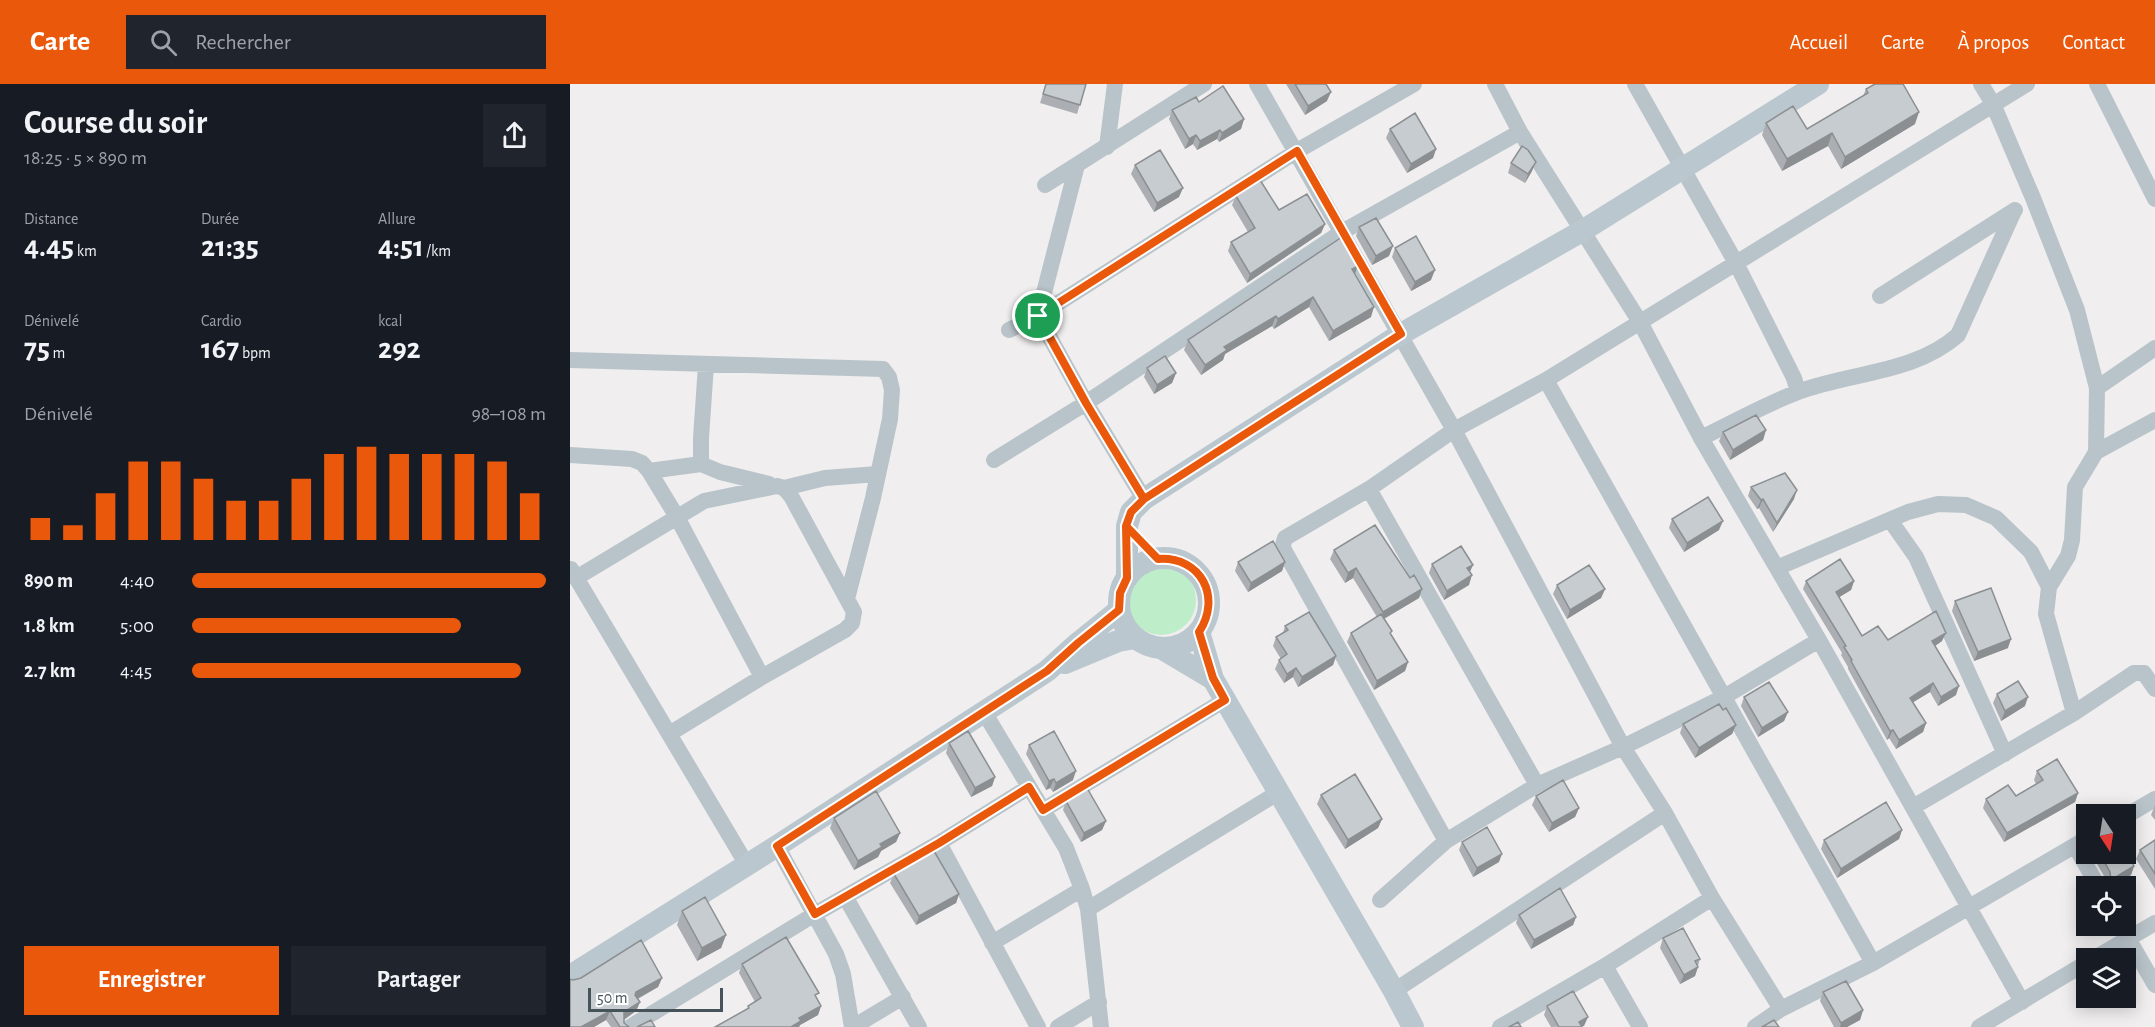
<!DOCTYPE html>
<html lang="fr">
<meta charset="utf-8">
<style>
:root{--surface:#171b24;--page:#20242c;--text:#f1f3f6;--muted:#9ea1a6;--accent:#ea580c}
body{margin:0;font-family:"Alegreya Sans",sans-serif;background:var(--page);color:var(--text);height:100vh;display:flex;flex-direction:column;font-size:22px;white-space:nowrap}
*{box-sizing:border-box;margin:0}
p{font-size:20px;color:var(--muted)}
.icon{flex:none;width:33px;height:33px;fill:none;stroke:currentColor;stroke-width:2;stroke-linecap:round;stroke-linejoin:round}
.map{position:relative;flex:1;overflow:hidden}
.sheet{display:flex;flex-direction:column;background:var(--surface);width:570px}
.sheet>*{flex:none}
.needle{width:39px;rotate:168deg}
.controls{position:absolute;left:1506px;top:720px;display:grid;gap:12px}
.controls a{display:grid;place-items:center;width:60px;height:60px;border-radius:0px;background:var(--surface);box-shadow:0 3px 15px #0003;font-size:30px}
.scale{position:absolute;left:18px;bottom:15px;width:135px;box-sizing:border-box;padding-left:6px;border:3px solid #46535a;border-top:0;font-size:16px;line-height:21px;white-space:nowrap;color:#46535a;-webkit-text-stroke:4px #fff;paint-order:stroke}
.pin{position:absolute;display:grid;place-items:center;width:51px;height:51px;color:#fff;margin:-26px;border:3px solid #fff;border-radius:50%;box-shadow:0 2px 6px #0007}
.round{display:grid;place-items:center;flex:none;width:63px;height:63px;border-radius:0px;background:var(--page)}
.head{display:flex;align-items:center;justify-content:space-between;height:102px;padding:0 24px}
h1{font-size:33px;font-weight:700;line-height:45px}
.stats{display:grid;grid-template-columns:repeat(3,1fr);gap:9px;height:102px;padding:6px 24px}
.stats div{display:grid;align-content:center}
.stats b{font-size:30px;font-weight:700}
.stats small{font-size:16px;font-weight:400}
.stats p{font-size:16px}
.chart{height:168px;padding:12px 24px}
.chart p{display:flex;justify-content:space-between}
.chart svg{width:100%;height:108px;margin-top:6px;stroke:var(--accent);stroke-width:6}
.button{display:flex;gap:12px;margin-top:auto;padding:12px 24px}
.button a{flex:1;height:69px;border-radius:0px;background:var(--accent);color:#fff;font-size:24px;font-weight:700;line-height:69px;text-align:center}
.button a+a{background:var(--page);color:var(--text)}
ul{padding:0 24px;list-style:none;font-size:20px}
li{display:grid;grid-template-columns:96px 72px 1fr;align-items:center;height:45px}
li i{height:15px;border-radius:8px;background:var(--accent)}
header{display:flex;align-items:center;gap:36px;box-sizing:border-box;height:84px;padding:0 30px;background:var(--accent);color:#fff}
header strong{font-size:28px}
nav{display:flex;gap:33px;margin-inline-start:auto;font-size:21px}
.search{width:420px;height:54px;background:var(--page);display:flex;align-items:center;gap:15px;box-sizing:border-box;padding:0 21px;border-radius:0px;color:var(--muted);font-size:22px}
main{display:flex;flex:1;min-height:0}
.map>svg:first-child{display:block}
</style>
<header>
<strong>Carte</strong>
<div class="search"><svg class="icon" aria-label="search" viewBox="0 0 24 24"><circle cx="10" cy="10" r="6"/><path d="M15 15l6 6"/></svg>Rechercher</div>
<nav><a>Accueil</a><a>Carte</a><a>À propos</a><a>Contact</a></nav>
</header>
<main>
<section class="sheet">
<div class="head"><div><h1>Course du soir</h1><p>18:25 · 5 × 890 m</p></div><a class="round"><svg class="icon" aria-label="share" viewBox="0 0 24 24"><path d="M12 15V3M7 8l5-5 5 5M5 13v7h14v-7"/></svg></a></div>
<div class="stats">
<div><p>Distance</p><b>4.45<small> km</small></b></div>
<div><p>Durée</p><b>21:35</b></div>
<div><p>Allure</p><b>4:51<small> /km</small></b></div>
</div>
<div class="stats">
<div><p>Dénivelé</p><b>75<small> m</small></b></div>
<div><p>Cardio</p><b>167<small> bpm</small></b></div>
<div><p>kcal</p><b>292</b></div>
</div>
<div class="chart"><p><span>Dénivelé</span>98–108 m</p>
<svg viewBox="0 0 160 44" preserveAspectRatio="none"><path d="M5 44V35M15 44V38M25 44V25M35 44V12M45 44V12M55 44V19M65 44V28M75 44V28M85 44V19M95 44V9M105 44V6M115 44V9M125 44V9M135 44V9M145 44V12M155 44V25"/></svg>
</div>
<ul>
<li><b>890 m</b>4:40<i style="width:100%"></i></li>
<li><b>1.8 km</b>5:00<i style="width:76%"></i></li>
<li><b>2.7 km</b>4:45<i style="width:93%"></i></li>
</ul>
<div class="button"><a>Enregistrer</a><a>Partager</a></div>
</section>
<div class="map">
<svg width="1585" height="943" viewBox="0 0 1585 943">
<rect width="100%" height="100%" fill="#f0eeee"/>
<!-- green -->
<path fill="#bdedc9" d="M556 516a35 35 0 1 1 70 0a35 35 0 1 1-70 0Z"/>
<g fill="none" stroke-linecap="round" stroke-linejoin="round">
<!-- street -->
<path stroke="#b9c4ca" stroke-width="16" d="M687 0 884 346 1053 663 1095 729 1142 814 1211 925
M925 0 950 48 1070 238 1131 354 1249 556 1452 918
M1065 0 1166 179 1224 294 1228 308
M1411 0 1423 20 1463 114 1507 226 1527 304 1526 368
M1527 0 1585 115
M537 63 545 0
M507 81 468 232 516 319 574 415
M475 101 634 0
M1310 212 1445 126
M439 246 468 232 727 67 844 0
M0 276 313 285 319 293 322 306 320 335 303 414 277 515
M976 296 1303 879
M1527 304 1585 264
M1131 354C1162 339 1196 320 1228 308 1280 288 1344 290 1388 251L1444 127
M0 371 62 375 72 379 79 387 107 433 192 593
M424 376 516 319 772 148 950 48
M131 380 150 388 199 400
M79 387 131 380V354L136 281
M214 404 255 394 308 390
M799 405 967 701
M1320 436 1346 473 1435 670
M1207 484 1338 428 1368 420 1396 421 1426 434 1461 468 1479 503
M1 485 177 781
M6 494 134 417 207 402 214 404 221 412 284 528 282 539 275 546 192 593 99 650
M414 628 496 764 512 805 518 825 531 943
M1504 629 1476 530 1479 503 1498 472 1502 456 1505 403 1526 368 1585 336
M1343 723 1504 629 1564 589H1574L1585 605
M473 726 655 616
M1556 732 1585 715
M876 757 714 466 713 461 715 454 799 405 884 346 976 296 1457 0
M369 759 468 943
M207 762 266 870 273 890 282 943
M1505 762 1528 802
M276 814 349 943
M810 816 876 757 967 701 1053 663 1154 613 1249 556
M518 825 709 708
M1551 842 1585 901
M422 859 512 805
M1525 874 1585 839
M1035 882 1070 943
M824 907 1095 729
M60 943 245 830 369 759 459 703
M283 943 333 913
M488 943 529 918
M930 943 1035 882 1142 814
M1185 943 1211 925 1303 879 1516 755
M1409 943 1516 879"/>
<!-- secondary -->
<path stroke="#bac7cf" stroke-width="22" d="M549 519a45 45 0 1 1 90 0a45 45 0 1 1-90 0Z
M557 494V442L561 428 574 415 831 250 1012 147 1248 0
M629 548 643 595 824 907 843 943
M591 564 643 595
M495 579 548 557 565 554
M0 892 207 762 477 587 508 559 549 526"/>
</g>
<!-- wall -->
<path fill="#abafb3" d="M476 0H516L507 30 470 19Z
M716 0H756L757 17 735 31Z
M1296 5 1345 40 1271 85 1258 62 1212 87 1192 51 1196 39 1237 45 1293 12Z
M629 18 674 35 671 45 649 58 647 55 627 66 623 60 615 65 599 35 602 26Z
M820 45 866 65 863 74 837 89 816 54Z
M941 79 962 87 955 99 938 89Z
M565 81 609 113 584 128 561 90Z
M666 112 709 126 755 140 751 149 677 199 658 167 661 158 678 148 662 121Z
M789 143 819 172 802 181 786 152Z
M825 164 861 196 841 207 822 173Z
M788 182 785 189 801 233 759 257 739 223 704 245 702 242 655 270 653 276 631 291 614 266 618 256Z
M577 284 606 289 602 299 584 310 574 293Z
M1196 346 1193 356 1160 376 1149 357 1153 348Z
M1181 403 1224 415 1203 448 1189 424 1187 425 1178 412Z
M1102 435 1149 446 1114 468 1099 444Z
M764 466 840 494 852 505 849 514 814 535 821 550 838 578 835 587 804 606 777 558 781 549 807 533 783 494 775 499 760 475Z
M668 478H715L712 487 678 508 665 487Z
M862 480 900 488 899 501 874 516 859 489Z
M1236 497H1284L1281 506 1269 513 1292 552 1318 556 1372 557 1365 562 1386 611 1368 622 1360 608 1343 618 1356 639 1353 648 1326 665 1319 654 1317 656 1278 585V583L1271 571 1272 569 1233 505Z
M987 501 1035 505 1031 514 997 535 983 510Z
M1385 517 1438 564 1404 577 1382 527Z
M715 542 766 572 763 581 728 603 723 593 714 599 705 585 709 576 711 575 703 562 706 553 713 549Z
M1427 610 1455 622 1431 637 1423 619Z
M1174 613 1218 628 1214 637 1188 653 1171 622Z
M1113 640 1166 641 1162 650 1125 674 1110 649Z
M379 659 425 693 422 702 401 713 376 669Z
M459 661 503 696 483 708 480 704 476 706 456 670Z
M1467 687 1508 709 1505 718 1434 758 1413 724 1416 715 1446 712 1466 700 1464 696Z
M751 711 812 735 808 744 775 765 747 720Z
M966 712 1009 724 1005 733 979 748 962 721Z
M496 717 536 737 532 746 511 758 493 726Z
M1585 721V736L1581 731Z
M264 734 330 749 326 758 311 767 308 773 284 786 260 744Z
M1332 746 1329 755 1267 794 1251 765 1254 756Z
M1585 756V805L1566 775 1570 766Z
M892 758 929 778 903 793 889 766Z
M1521 770H1556L1564 782 1561 791 1542 802H1538L1537 797Z
M324 790 389 810 386 819 346 841 320 799Z
M112 827 156 851 151 864 127 877 107 841Z
M949 831 1006 833 1003 841 961 865 946 839Z
M1093 854 1130 875 1125 892 1110 900 1090 864Z
M172 880 247 914 251 922 248 931 230 941 229 943H145L177 925 178 922 185 918 169 889Z
M92 894 88 903 68 915 70 918 66 927 54 935V939L59 943H41L36 936 24 943H0L3 896Z
M1253 908 1293 926 1290 936 1277 943H1264L1250 917Z
M977 922 1014 942 981 943 974 931Z"/>
<!-- shaded-wall -->
<path fill="#8b8f92" d="M761 8 757 17 735 31 738 22Z
M1349 28 1345 40 1271 85 1275 73Z
M674 35 671 45 649 58 652 49Z
M650 46 647 55 627 66 630 57Z
M1262 49 1258 62 1212 87 1217 75Z
M626 51 623 60 615 65 619 55Z
M866 65 863 74 837 89 841 80Z
M966 78 962 87 955 99 958 90Z
M613 104 609 113 584 128 587 119Z
M755 140 751 149 677 199 680 190Z
M823 162 819 172 802 181 806 172Z
M788 182 784 192 782 185Z
M865 186 861 196 841 207 845 198Z
M743 213 739 223 704 245 708 235Z
M804 223 801 233 759 257 763 247Z
M706 232 702 242 655 270 653 276 631 291 635 281 654 263Z
M606 289 602 299 584 310 587 301Z
M1196 346 1193 356 1160 376 1163 366Z
M1227 406 1224 415 1203 448 1207 439Z
M1193 415 1189 424 1187 425 1191 416Z
M1153 437 1149 446 1114 468 1117 459Z
M715 478 712 487 678 508 681 499Z
M903 481 899 490 897 484Z
M786 484 783 494 775 499 778 489Z
M902 491 899 501 874 516 877 507Z
M1284 497 1281 506 1263 517 1266 508Z
M852 505 849 514 810 537 813 528Z
M1035 505 1031 514 997 535 1000 526Z
M1376 549 1372 557 1359 566 1362 557Z
M1441 555 1438 564 1404 577 1408 568Z
M766 572 763 581 728 603 732 593Z
M838 578 835 587 804 606 807 597Z
M726 584 723 593 714 599 717 590Z
M1363 599 1360 608 1337 622 1340 614Z
M1389 602 1386 611 1368 622 1371 613Z
M1458 613 1455 622 1431 637 1435 627Z
M1218 628 1214 637 1188 653 1192 644Z
M1356 639 1353 648 1326 665 1329 656Z
M1166 641 1162 650 1125 674 1129 664Z
M1323 646 1319 654 1317 656 1320 647Z
M506 687 503 696 483 708 486 699Z
M425 693 422 702 401 713 405 704Z
M484 695 480 704 476 706 479 697Z
M1508 709 1505 718 1434 758 1437 749Z
M1009 724 1005 733 979 748 982 739Z
M812 735 808 744 775 765 778 756Z
M536 737 532 746 511 758 514 749Z
M1332 746 1329 755 1267 794 1271 785Z
M330 749 326 758 311 767 308 773 284 786 288 777 310 760Z
M932 770 929 778 903 793 907 784Z
M1564 782 1561 791 1542 802H1539L1541 796Z
M389 810 386 819 346 841 349 832Z
M1006 833 1003 841 961 865 964 856Z
M156 851 151 864 127 877 132 864Z
M1128 883 1125 892 1110 900 1114 891Z
M92 894 88 903 63 917 66 908Z
M70 918 66 927 51 938 54 928Z
M251 922 248 931 230 941 229 943H221L229 934Z
M1293 926 1290 936 1277 943H1270L1271 939Z
M40 927 36 936 24 943H11Z
M1018 933 1014 942 1007 943 1009 938Z"/>
<!-- building -->
<path fill="#c7ccd0" stroke="#8b8f92" stroke-width="1.5" d="M476 0H516L510 21 473 10Z
M725 0H756L761 8 738 22Z
M1305 0H1333L1349 28 1275 73 1262 49 1217 75 1196 39 1223 22 1237 45 1298 9 1296 5Z
M653 2 674 35 652 49 650 46 630 57 626 51 619 55 602 26 626 13 629 18Z
M845 29 866 65 841 80 820 45Z
M952 62 958 66 966 78 958 90 941 79Z
M590 66 613 104 587 119 565 81Z
M690 96 709 126 737 110 755 140 680 190 661 158 685 144 666 112Z
M806 134 823 162 806 172 789 143Z
M846 152 865 186 845 198 825 164Z
M772 153 788 182 782 185 804 223 763 247 743 213 708 235 706 232 654 263 657 266 635 281 618 256Z
M595 272 606 289 587 301 577 284Z
M1186 331 1196 346 1163 366 1153 348Z
M1215 389 1227 406 1207 439 1193 415 1191 416 1181 403Z
M1138 413 1153 437 1117 459 1102 435Z
M805 441 840 494 844 491 852 505 813 528 786 484 778 489 764 466Z
M703 457 715 478 681 499 668 478Z
M891 462 903 481 897 484 902 491 877 507 862 480Z
M1270 475 1284 497 1266 508 1292 552 1308 542 1318 556 1366 527 1376 549 1362 557 1389 602 1371 613 1363 599 1340 614 1356 639 1329 656 1323 646 1320 647 1281 577 1282 576 1274 563 1276 562 1236 497Z
M1019 481 1035 505 1000 526 987 501Z
M1421 504 1441 555 1408 568 1385 517Z
M739 528 766 572 732 593 726 584 717 590 709 576 717 570 706 553 718 546 715 542Z
M811 530 822 547 820 549 838 578 807 597 781 549Z
M1448 597 1458 613 1435 627 1427 610Z
M1199 598 1218 628 1192 644 1174 613Z
M1149 620 1153 626 1156 624 1166 641 1129 664 1113 640Z
M398 647 425 693 405 704 379 659Z
M484 647 506 687 486 699 484 695 479 697 459 661Z
M1487 675 1508 709 1437 749 1416 715 1438 701 1446 712 1473 696 1467 687Z
M785 690 812 735 778 756 751 711Z
M993 696 1009 724 982 739 966 712Z
M517 704 536 737 514 749 496 717Z
M306 707 330 749 310 760 312 763 288 777 264 734Z
M1316 718 1332 746 1271 785 1254 756Z
M917 743 932 770 907 784 892 758Z
M1585 756V790L1570 766Z
M364 767 389 810 349 832 324 790Z
M1556 768 1564 782 1541 796 1540 788 1530 770H1556Z
M990 804 1006 833 964 856 949 831Z
M135 813 156 851 132 864 112 827Z
M1113 844 1130 875 1125 877 1128 883 1114 891 1093 854Z
M216 853 249 909 245 911 251 922 229 934 231 937 221 943H145L179 924 178 922 191 914 172 880Z
M71 856 92 894 66 908 65 911 70 918 54 928V939L59 943H50L40 927 11 943H0V895L3 896 11 894Z
M1276 897 1293 926 1271 939 1253 908Z
M1003 907 1018 933 1009 938 1012 943H989L977 922Z
M81 936 85 943H67Z
M1204 936 1209 943H1192Z
M948 938 951 943H939Z"/>
<g fill="none" stroke-linecap="round" stroke-linejoin="round">
<!-- route casing -->
<g stroke="#fff" stroke-width="12">
<path id="route" d="M468 232 516 319 574 415 561 428 556 442 557 494 550 509 549 526 508 559 477 587 207 762 245 830 369 759 459 703 473 726 655 616 643 594 629 548C652 513 631 472 588 475L556 442 561 428 574 415 831 250 727 67 468 232"/>
</g>
<!-- route -->
<use href="#route" stroke="#ea580c" stroke-width="8"/>
</g>
</svg>
<div class="controls">
<a><svg class="needle" viewBox="-14 -14 28 28"><path d="M0-13l5 13h-10z" fill="#e53935"/><path d="M0 13l5-13h-10z" fill="#9ea1a6"/></svg></a>
<a><svg class="icon" aria-label="locate" viewBox="0 0 24 24"><circle cx="12" cy="12" r="6"/><path d="M12 2v4M12 18v4M2 12h4M18 12h4"/></svg></a>
<a><svg class="icon" aria-label="layers" viewBox="0 0 24 24"><path d="M12 4l9 5-9 5-9-5zM3 14l9 5 9-5"/></svg></a>
</div>
<div class="scale">50 m</div>
<div class="pin" style="left:468px;top:232px;background:#1e9e55"><svg class="icon" aria-label="arrive" viewBox="0 0 24 24"><path d="M6 21V4h12l-3 4 3 4H6"/></svg></div>
</div>
</main>
